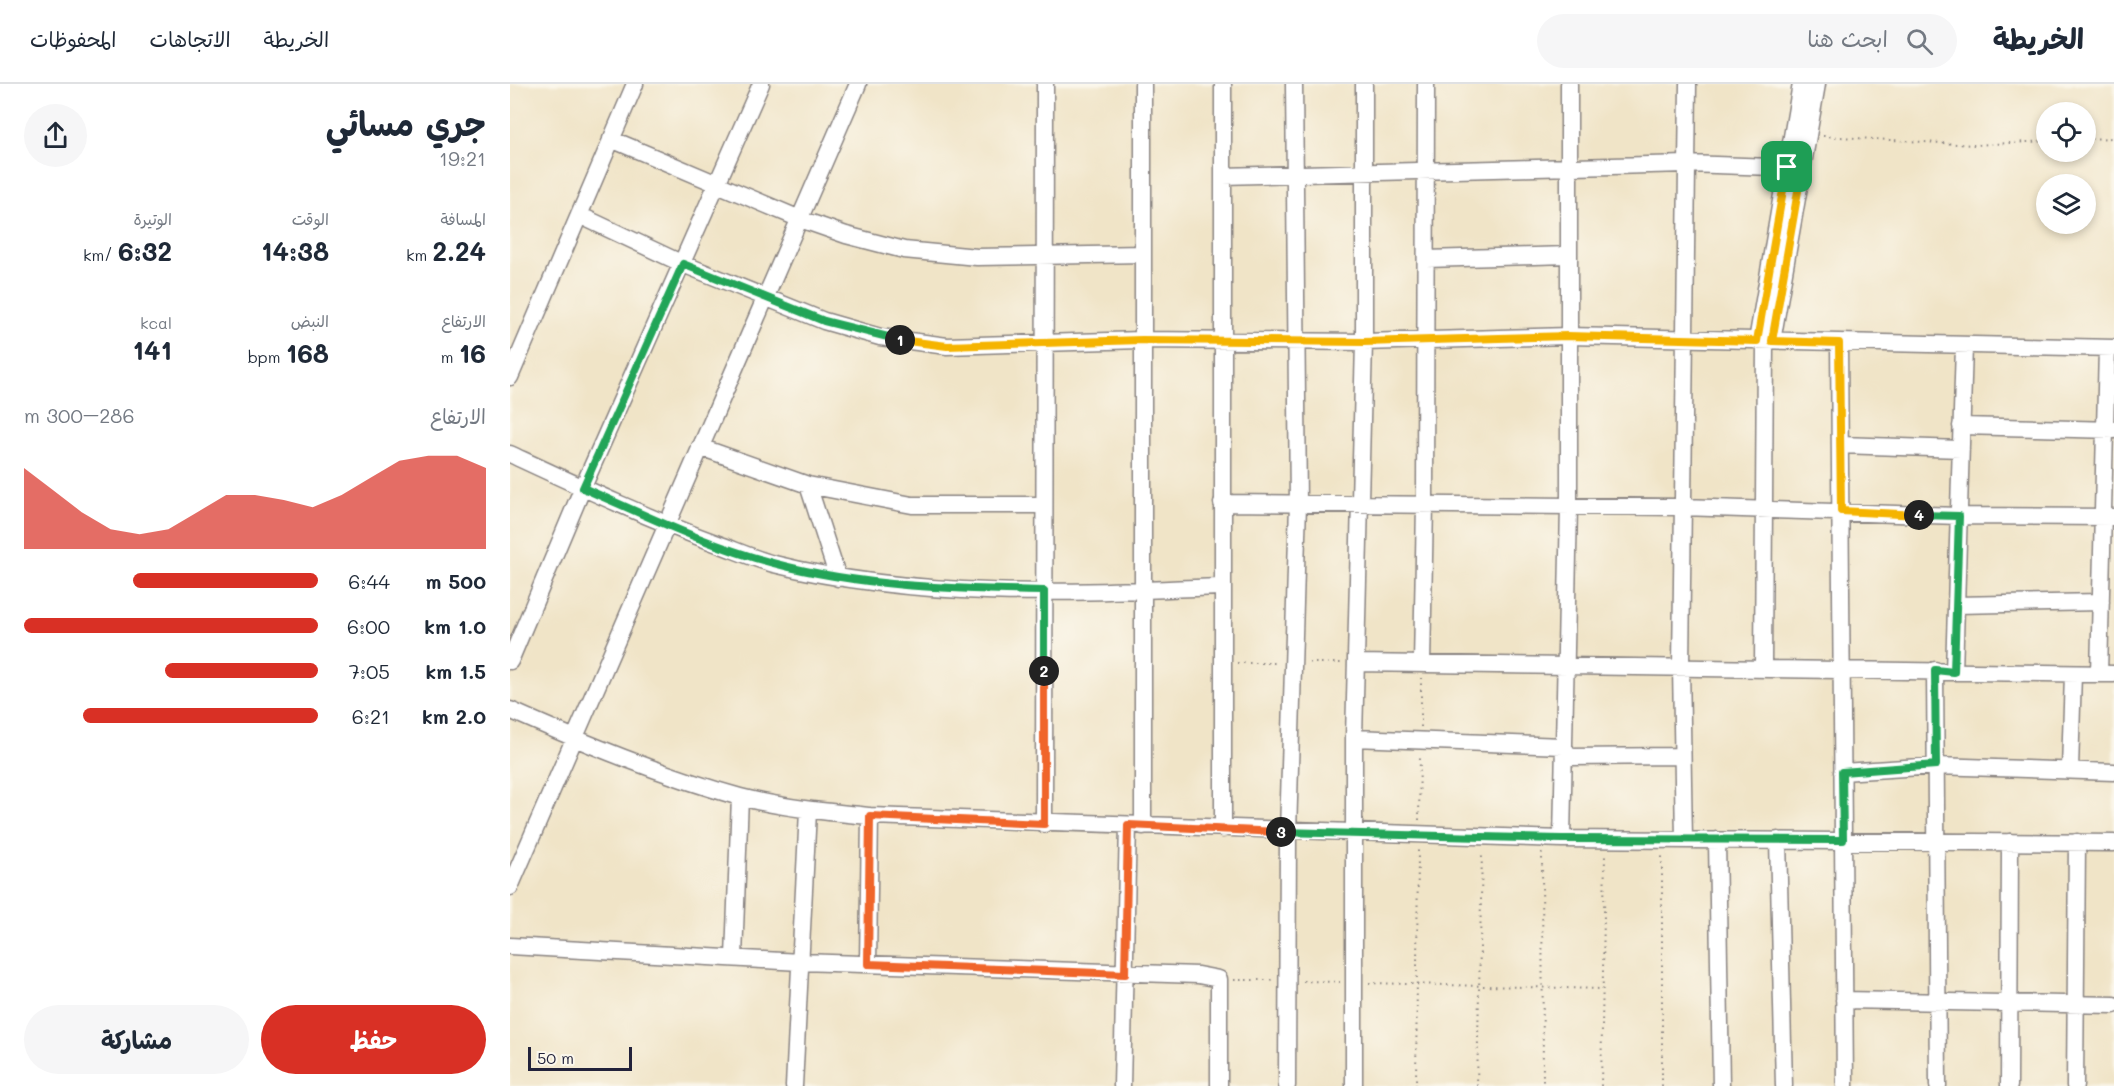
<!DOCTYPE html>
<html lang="ar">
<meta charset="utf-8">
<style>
:root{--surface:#fff;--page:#f6f6f7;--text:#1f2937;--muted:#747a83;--line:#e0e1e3;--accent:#d93025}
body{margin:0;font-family:Mali,"Playpen Sans Arabic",sans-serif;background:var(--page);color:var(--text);direction:rtl;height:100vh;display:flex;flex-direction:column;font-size:22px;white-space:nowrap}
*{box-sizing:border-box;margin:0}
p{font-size:20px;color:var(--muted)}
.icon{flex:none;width:33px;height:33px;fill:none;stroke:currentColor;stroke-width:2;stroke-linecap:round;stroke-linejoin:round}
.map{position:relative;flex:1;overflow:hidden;direction:ltr}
.panel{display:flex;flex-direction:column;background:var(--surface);width:510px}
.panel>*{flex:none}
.controls{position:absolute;left:1526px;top:18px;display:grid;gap:12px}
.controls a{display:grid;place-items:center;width:60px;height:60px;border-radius:50%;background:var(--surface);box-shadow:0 3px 9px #0003;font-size:30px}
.scale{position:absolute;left:18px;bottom:15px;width:104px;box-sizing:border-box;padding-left:6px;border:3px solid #22223b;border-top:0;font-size:16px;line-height:21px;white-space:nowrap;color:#22223b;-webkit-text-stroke:4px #fbf7ec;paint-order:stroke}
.pin{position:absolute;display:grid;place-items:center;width:51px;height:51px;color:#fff;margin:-26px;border-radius:12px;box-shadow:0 3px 9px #0006}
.km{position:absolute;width:30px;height:30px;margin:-15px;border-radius:50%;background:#222;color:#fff;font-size:16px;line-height:30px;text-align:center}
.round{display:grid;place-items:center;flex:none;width:63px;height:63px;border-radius:32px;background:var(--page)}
.headline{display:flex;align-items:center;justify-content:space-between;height:102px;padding:0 24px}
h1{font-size:33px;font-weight:700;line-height:45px}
.stats{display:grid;grid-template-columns:repeat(3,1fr);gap:9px;height:102px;padding:6px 24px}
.stats div{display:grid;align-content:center}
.stats b{font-size:26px;font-weight:700}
.stats small{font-size:16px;font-weight:400}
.stats p{font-size:16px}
.chart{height:168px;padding:12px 24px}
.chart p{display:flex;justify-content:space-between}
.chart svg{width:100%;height:108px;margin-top:6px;fill:var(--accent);opacity:.7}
.primary-button{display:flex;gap:12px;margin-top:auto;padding:12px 24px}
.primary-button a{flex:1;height:69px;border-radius:36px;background:var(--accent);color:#fff;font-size:24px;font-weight:700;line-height:69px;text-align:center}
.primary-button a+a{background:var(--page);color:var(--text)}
ul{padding:0 24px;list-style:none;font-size:20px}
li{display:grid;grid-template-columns:96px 72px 1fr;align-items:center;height:45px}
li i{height:15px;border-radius:8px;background:var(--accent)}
header{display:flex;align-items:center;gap:36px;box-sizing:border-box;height:84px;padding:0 30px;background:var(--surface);border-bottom:2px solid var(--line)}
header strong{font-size:28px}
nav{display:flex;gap:33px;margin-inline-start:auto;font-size:21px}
.search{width:420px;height:54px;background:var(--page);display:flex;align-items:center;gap:15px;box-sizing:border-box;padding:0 21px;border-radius:33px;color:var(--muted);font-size:22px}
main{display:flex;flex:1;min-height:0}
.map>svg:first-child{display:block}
</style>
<header>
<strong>الخريطة</strong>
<div class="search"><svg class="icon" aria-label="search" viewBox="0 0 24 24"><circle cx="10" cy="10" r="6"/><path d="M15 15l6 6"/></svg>ابحث هنا</div>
<nav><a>الخريطة</a><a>الاتجاهات</a><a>المحفوظات</a></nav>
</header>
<main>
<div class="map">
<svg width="1604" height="1002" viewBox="0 0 1604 1002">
<rect width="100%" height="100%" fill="#fbf7ec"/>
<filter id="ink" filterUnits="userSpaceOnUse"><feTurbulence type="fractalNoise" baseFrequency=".0167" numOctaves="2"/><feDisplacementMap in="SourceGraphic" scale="12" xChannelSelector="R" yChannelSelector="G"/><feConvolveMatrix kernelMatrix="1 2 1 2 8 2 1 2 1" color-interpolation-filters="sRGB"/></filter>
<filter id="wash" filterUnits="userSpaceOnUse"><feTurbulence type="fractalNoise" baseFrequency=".008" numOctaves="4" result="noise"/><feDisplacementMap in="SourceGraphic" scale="24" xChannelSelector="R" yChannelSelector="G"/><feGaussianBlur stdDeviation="1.35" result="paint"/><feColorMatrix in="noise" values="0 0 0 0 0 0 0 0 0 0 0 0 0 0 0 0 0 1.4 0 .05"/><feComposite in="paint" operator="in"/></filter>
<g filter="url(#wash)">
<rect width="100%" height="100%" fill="#f0e4c7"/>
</g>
<g filter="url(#ink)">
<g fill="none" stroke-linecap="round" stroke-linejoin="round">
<!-- street casing -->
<g stroke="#898381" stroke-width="19">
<path id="street" d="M101 55 290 135 336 151 394 166 467 173 633 170
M713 92 1177 80 1292 84
M69 131 173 180 314 237 370 253 437 262 631 256 854 258 1058 252 1604 264
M916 175 1059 171
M1247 257 1291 0
M1262 257 1307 0
M1329 259 1335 1002
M0 293 125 0
M1451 342 1604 346
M1330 361 1451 365
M190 363 298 401 402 421H534
M0 370C69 402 137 434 208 460 227 467 245 475 264 480 409 516 563 509 711 503
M298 401 328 494
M712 419 1172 423 1449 432 1604 433
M1446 521 1591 518
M0 577 73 403 251 0
M846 579 1604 590
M912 580 915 420 916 0
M1253 583 1255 257
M1425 586 1428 1002
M1444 588 1454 262
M1589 590 1597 264
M0 626C74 659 151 691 230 713 273 724 317 728 360 732L1052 755 1604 759
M844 654 1053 662 1060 673 1171 672
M1560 685 1563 590
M1332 688 1426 682 1604 688
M534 740 535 0
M633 742V0
M713 745V0
M1052 755 1059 422V0
M1174 756 1171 582 1178 0
M1207 756 1211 1002
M1268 756 1274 1002
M0 803 348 0
M0 862 290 878 688 891 709 895V1002
M224 873 230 713
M358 880 360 732
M1334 916 1604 921
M284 1002 298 727
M612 1002 618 741
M777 1002 778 748 788 420 784 0
M844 1002V654L854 258V0
M1499 1002 1500 758
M1565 1002 1567 758"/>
</g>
<!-- path -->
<path stroke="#898381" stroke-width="2" stroke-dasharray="1.5 4.5" stroke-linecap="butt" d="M1313 52 1464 61 1536 57
M1575 55 1604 54
M727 579H769
M799 579H832
M911 643V594
M909 736 910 672
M1032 768 1033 1002
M724 896H764
M793 897 830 898
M859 899 1092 905
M906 1002 908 765
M967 1002 972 768
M1091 1002 1095 771
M1152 1002V771"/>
<!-- street -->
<use href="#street" stroke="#fff" stroke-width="16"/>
</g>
</g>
<g fill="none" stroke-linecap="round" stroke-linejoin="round" filter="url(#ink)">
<!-- split-1 casing -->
<g stroke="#fff" stroke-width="12">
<path id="split-1" d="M390 256 437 262 632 256 854 258 1058 252 1247 257 1277 83"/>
</g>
<!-- split-2 casing -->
<g stroke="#fff" stroke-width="12">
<path id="split-2" d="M390 256 314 237 173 180 73 404C135 431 198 462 263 479 352 503 442 505 534 507V587"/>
</g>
<!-- split-3 casing -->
<g stroke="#fff" stroke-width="12">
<path id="split-3" d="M534 587V740L360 732 358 880 615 890 618 741 771 748"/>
</g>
<!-- split-4 casing -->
<g stroke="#fff" stroke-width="12">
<path id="split-4" d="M771 748 1052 755 1333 756 1332 688 1426 681 1425 586 1444 588 1449 432 1409 431"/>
</g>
<!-- split-5 casing -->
<g stroke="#fff" stroke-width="12">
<path id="split-5" d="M1277 83 1292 84 1262 257 1329 259 1331 427 1409 431"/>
</g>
<!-- split-1 -->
<use href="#split-1" stroke="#f5b400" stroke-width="8"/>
<!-- split-2 -->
<use href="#split-2" stroke="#22a559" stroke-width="8"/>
<!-- split-3 -->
<use href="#split-3" stroke="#f0652b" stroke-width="8"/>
<!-- split-4 -->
<use href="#split-4" stroke="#22a559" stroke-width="8"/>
<!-- split-5 -->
<use href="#split-5" stroke="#f5b400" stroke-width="8"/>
</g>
</svg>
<div class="controls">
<a><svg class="icon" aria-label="locate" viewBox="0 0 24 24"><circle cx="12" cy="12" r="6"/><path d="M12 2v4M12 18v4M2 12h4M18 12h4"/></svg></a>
<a><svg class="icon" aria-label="layers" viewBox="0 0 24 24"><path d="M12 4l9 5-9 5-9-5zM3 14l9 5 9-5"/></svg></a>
</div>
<div class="scale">50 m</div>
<div class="pin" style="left:1277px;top:83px;background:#1e9e55"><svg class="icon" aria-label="arrive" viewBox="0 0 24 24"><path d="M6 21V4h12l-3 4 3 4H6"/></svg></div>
<b class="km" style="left:390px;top:256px">1</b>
<b class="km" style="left:534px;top:587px">2</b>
<b class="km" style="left:771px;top:748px">3</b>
<b class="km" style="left:1409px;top:431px">4</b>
</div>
<section class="panel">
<div class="headline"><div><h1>جري مسائي</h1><p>19:21</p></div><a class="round"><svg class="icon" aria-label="share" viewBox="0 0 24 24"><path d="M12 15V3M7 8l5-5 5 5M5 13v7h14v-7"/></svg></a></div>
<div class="stats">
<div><p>المسافة</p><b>2.24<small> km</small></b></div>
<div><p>الوقت</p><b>14:38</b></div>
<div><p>الوتيرة</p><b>6:32<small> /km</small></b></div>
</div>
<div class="stats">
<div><p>الارتفاع</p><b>16<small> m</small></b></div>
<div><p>النبض</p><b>168<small> bpm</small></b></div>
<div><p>kcal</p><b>141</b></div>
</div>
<div class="chart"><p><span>الارتفاع</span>286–300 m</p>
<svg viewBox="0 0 160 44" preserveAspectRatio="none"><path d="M0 44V11L10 20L20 29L30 36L40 38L50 36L60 29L70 22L80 22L90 24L100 27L110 22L120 15L130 8L140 6L150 6L160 11V44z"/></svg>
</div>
<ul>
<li><b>500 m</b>6:44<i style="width:63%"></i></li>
<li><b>1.0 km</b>6:00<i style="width:100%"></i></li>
<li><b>1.5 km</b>7:05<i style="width:52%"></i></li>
<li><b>2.0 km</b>6:21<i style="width:80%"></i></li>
</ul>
<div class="primary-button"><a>حفظ</a><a>مشاركة</a></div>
</section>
</main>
